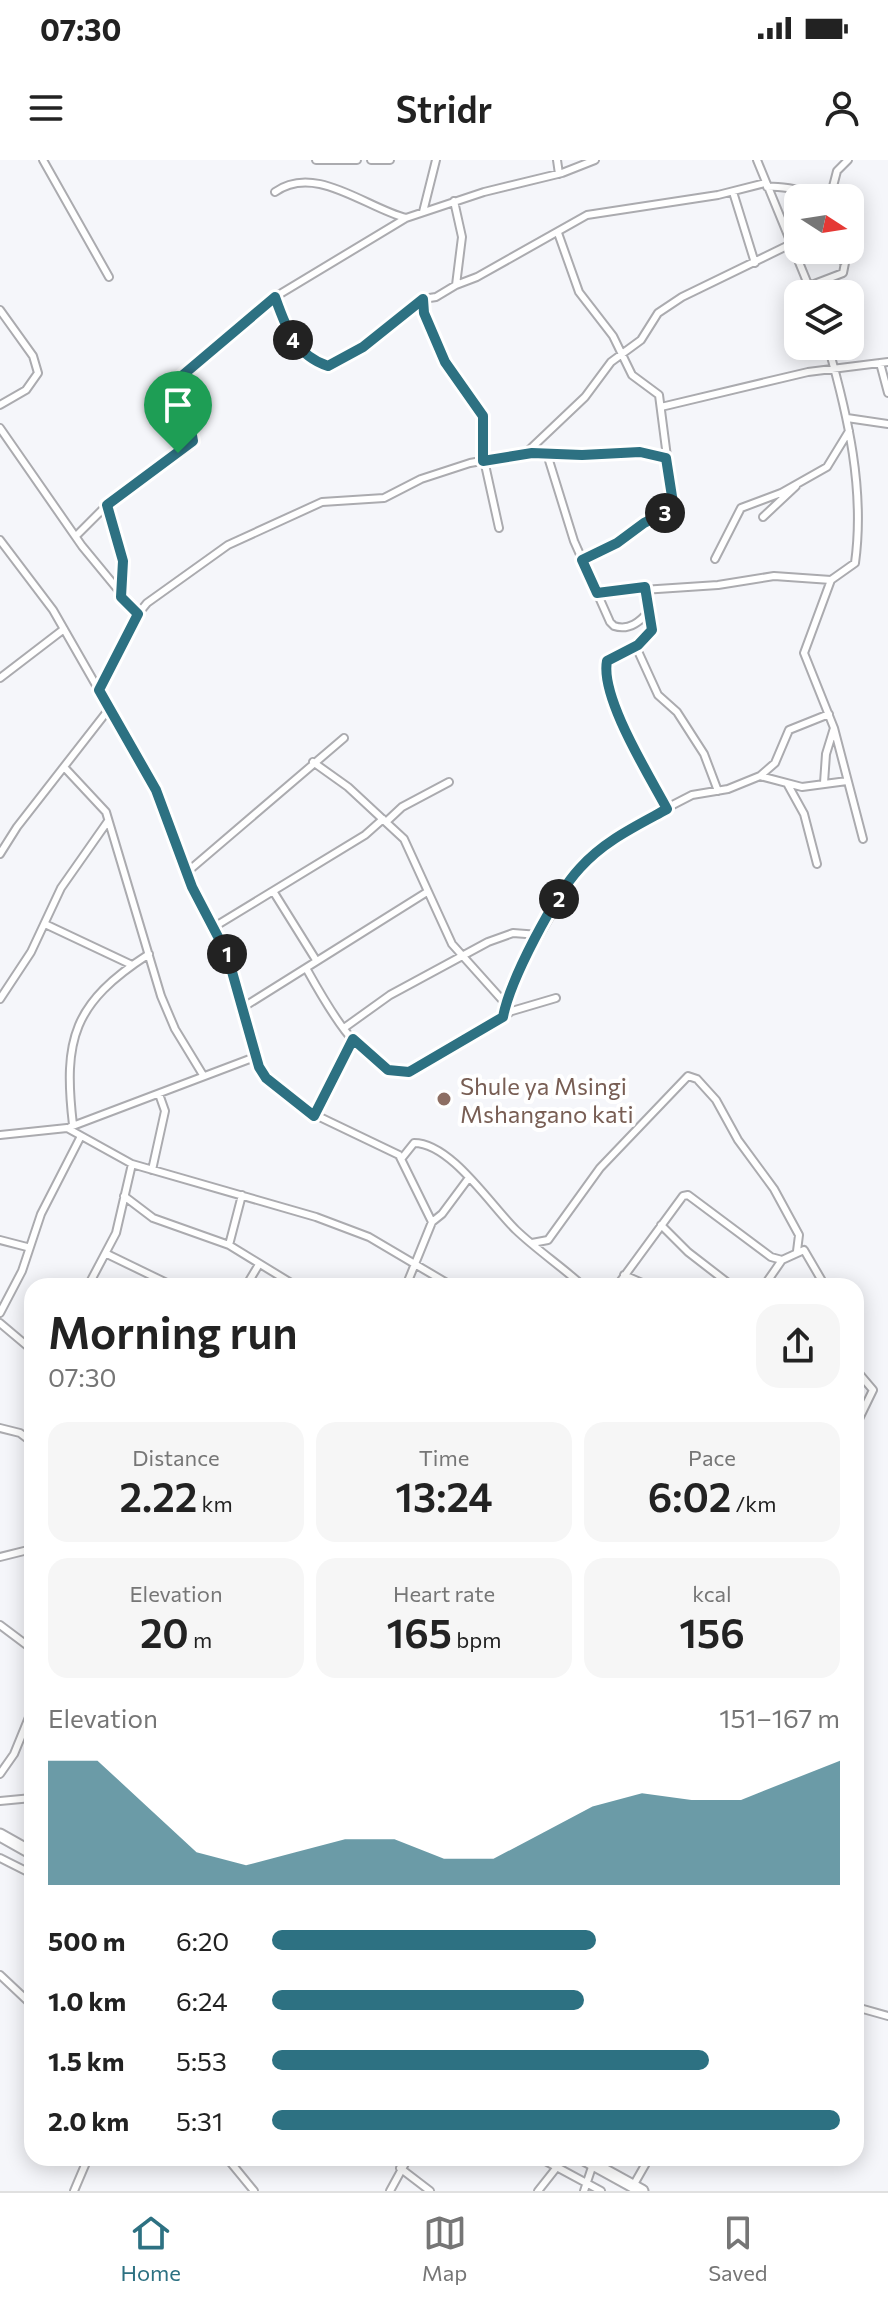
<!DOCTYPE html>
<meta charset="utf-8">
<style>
:root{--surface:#fff;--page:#f6f6f6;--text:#222;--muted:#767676;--line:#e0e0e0;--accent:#2d7182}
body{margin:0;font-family:Commissioner,sans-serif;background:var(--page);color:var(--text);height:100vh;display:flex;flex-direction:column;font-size:30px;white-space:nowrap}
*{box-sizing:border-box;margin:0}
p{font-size:26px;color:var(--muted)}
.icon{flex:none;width:44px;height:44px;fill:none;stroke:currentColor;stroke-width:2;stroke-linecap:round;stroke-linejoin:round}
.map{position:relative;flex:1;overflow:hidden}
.sheet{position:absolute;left:24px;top:1118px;width:840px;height:888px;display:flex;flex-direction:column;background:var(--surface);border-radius:24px;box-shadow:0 4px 20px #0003}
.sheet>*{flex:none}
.needle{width:52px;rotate:102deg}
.controls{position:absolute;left:784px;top:24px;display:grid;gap:16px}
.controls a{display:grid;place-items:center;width:80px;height:80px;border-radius:16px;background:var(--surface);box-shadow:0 4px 20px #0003;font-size:40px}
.pin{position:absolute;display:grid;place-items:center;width:68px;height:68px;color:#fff;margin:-82px -34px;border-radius:50% 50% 50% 0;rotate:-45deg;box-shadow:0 0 8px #0007}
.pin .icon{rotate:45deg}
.km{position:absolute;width:40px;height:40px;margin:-20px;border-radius:50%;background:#222;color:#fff;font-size:22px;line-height:40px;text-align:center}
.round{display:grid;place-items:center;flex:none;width:84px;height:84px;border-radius:24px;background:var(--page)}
.overview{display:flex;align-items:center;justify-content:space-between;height:136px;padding:0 24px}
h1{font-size:44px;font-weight:600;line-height:60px}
.stats{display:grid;grid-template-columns:repeat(3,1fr);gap:12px;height:136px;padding:8px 24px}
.stats div{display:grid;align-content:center;border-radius:20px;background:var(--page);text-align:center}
.stats b{font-size:40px;font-weight:600}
.stats small{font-size:22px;font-weight:400}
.stats p{font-size:22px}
.chart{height:224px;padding:16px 24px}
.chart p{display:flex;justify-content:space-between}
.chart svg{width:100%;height:144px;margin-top:8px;fill:var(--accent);opacity:.7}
ul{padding:0 24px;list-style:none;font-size:26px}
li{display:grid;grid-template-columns:128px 96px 1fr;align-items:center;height:60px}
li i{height:20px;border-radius:10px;background:var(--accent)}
.status{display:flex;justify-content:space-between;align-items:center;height:56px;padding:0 40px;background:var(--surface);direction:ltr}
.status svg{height:22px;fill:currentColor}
header{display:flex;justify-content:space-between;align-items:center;height:104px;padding:0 24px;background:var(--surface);font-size:36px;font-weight:600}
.tabs{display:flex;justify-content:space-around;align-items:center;height:112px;border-top:2px solid var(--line);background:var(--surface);font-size:22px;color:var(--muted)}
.tabs a{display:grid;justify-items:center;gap:4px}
.tabs .active{color:var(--accent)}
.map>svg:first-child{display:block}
</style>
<div class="status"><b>07:30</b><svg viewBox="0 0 49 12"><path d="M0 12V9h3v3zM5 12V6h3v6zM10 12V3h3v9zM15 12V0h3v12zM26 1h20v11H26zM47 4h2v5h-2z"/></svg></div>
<header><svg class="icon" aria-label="menu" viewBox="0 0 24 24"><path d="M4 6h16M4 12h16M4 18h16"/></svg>Stridr<svg class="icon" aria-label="person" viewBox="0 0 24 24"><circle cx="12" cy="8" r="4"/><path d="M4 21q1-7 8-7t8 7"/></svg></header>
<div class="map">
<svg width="888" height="2031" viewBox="0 0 888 2031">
<rect width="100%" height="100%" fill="#f5f6fa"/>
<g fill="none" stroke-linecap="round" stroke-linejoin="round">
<!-- street casing -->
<g stroke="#ababaf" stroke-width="10">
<path id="street" d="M43 0 109 117
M316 0H357
M371 0H390
M557 0 559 14
M757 0 812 134
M767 27C790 24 808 37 832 30
M275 32C315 3 366 48 406 58
M733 32 755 103
M830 38 837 11 848 0
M423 52 436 0
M558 73 579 132 613 176 632 215 659 235 673 343 670 350 640 366 617 383 582 400
M456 125 477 117 587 55 718 35 765 23
M809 126 843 113 845 103 831 90
M275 137C286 167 295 195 328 206L339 203 423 139 436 137 456 125 462 77 454 41
M423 139 424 153 445 202 485 262 482 291 499 368
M0 150 33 196 38 213 26 230 0 245
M828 186C848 256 865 330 855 403L831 420 804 493 834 568 863 679
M880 203 888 233
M661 247 808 212 888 202
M847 258 888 264
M0 268 82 386 138 454
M526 293 585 237 611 202 641 180 658 153 682 137 791 84
M547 294 574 381 610 462 614 466C629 471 640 462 649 451
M107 345 123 401 121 437
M763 357 796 326
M76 376 107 345 193 281C191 258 164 245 177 220L275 137 406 58 484 32 562 13 595 0
M0 380 53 450 156 630 192 727 227 794 259 907 266 918 303 949 399 995 432 1062 406 1126
M715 399 741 348 781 333 827 307 849 271
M645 427 652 468 637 489 658 535 677 552 704 594 718 631
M597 433 718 425 774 416 831 420
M638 485 607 501C599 536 649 615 667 649
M0 518 64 469
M99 530 138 454 147 443 228 385 322 342 384 338 421 319 470 303 526 293 634 292 666 298
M313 602 348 627 404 679 452 784 512 851
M64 607 106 652 161 836 175 869 203 915
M760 616 775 603 789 570 829 554
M824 623 826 594 834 568
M788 625 804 654 817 704
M386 662 402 647 449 622
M0 694 17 667 109 549
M186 713 344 578
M273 731 316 800
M45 764 132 805
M214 767 365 675 383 659
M306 808C325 842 357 901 397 913L409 912 512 851 556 838
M0 839 31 792 61 728 108 661
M242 848 427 732
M503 857 516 816 570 722 589 699 626 669 692 635 728 629 760 616 802 627 847 621
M344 868 390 835 488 782 513 773 539 775
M314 956 353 879
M73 965C63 879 73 843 149 794
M70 967 255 897
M0 975 67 968 132 1004 316 1057 369 1077 452 1126
M402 998 414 983C451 983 491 1046 516 1070 537 1090 561 1106 583 1126
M152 1010 165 951 159 934
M124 1036 153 1058 229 1085 296 1126
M432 1062 442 1054 468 1019
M661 1065 688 1092 732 1126
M0 1080 27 1087
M532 1083 548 1080 600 1008 688 916 697 919 716 940 738 980 774 1029 799 1075 797 1091
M229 1085 242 1035
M107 1094 173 1126
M624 1115 649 1126
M88 1126 116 1073 132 1004
M246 1126 258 1106
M617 1126 683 1036 688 1035 771 1097 782 1100 804 1090 825 1126
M764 1126 782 1100
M0 1153 22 1111 41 1054 81 976
M0 1163 32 1190
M856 1174V1197
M856 1210 873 1230 856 1265
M0 1268 20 1273 32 1282
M27 1278 32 1266
M0 1397 32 1389
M0 1465 32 1489
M0 1614 14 1594 32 1550
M0 1641 32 1638
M0 1698 32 1714
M0 1815 32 1845
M856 1847 888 1856
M227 1998 254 2031
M540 1998 601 2031
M400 2008 430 2031
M633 2026 649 1998
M74 2031 88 1998
M390 2031 408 1998
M538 2031 557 2007
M584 2031 593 2004"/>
</g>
<!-- highway casing -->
<g stroke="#ababaf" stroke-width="15">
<path id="highway" d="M0 1675 32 1693
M582 1998 642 2031"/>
</g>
<!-- street -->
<use href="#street" stroke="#fff" stroke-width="6"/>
<!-- highway -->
<use href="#highway" stroke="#fff" stroke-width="11"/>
</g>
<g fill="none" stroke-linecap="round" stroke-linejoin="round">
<!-- route casing -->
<g stroke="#fff" stroke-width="16">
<path id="route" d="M275 137C286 168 295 195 328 206L363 187 423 139 424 153 445 202 483 256V301L532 293 582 295 640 292 666 298 673 343 670 350 644 363 617 383 582 400 597 433 645 427 652 470 638 485 607 501C600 537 649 615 667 649 636 666 604 681 580 708 554 736 510 820 503 857L409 912 388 910 353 879 314 956 266 918 259 907 227 794 192 727 156 630 99 530 138 454 121 437 123 401 107 345 193 281C191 258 164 245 177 220Z"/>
</g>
<!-- route -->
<use href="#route" stroke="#2d7182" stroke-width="10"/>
</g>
<!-- markers -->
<circle fill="#8d6e63" stroke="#fff" stroke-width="3" cx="444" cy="939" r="8"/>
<g text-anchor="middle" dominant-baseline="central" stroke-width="8" stroke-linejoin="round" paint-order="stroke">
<!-- education labels -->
<g font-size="24" fill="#785e54" stroke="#fff" text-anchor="start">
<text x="460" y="925">Shule ya Msingi<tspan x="460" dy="28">Mshangano kati</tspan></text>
</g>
</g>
</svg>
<div class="controls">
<a><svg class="needle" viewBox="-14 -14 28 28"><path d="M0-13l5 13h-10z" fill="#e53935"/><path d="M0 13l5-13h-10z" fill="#767676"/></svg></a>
<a><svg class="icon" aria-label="layers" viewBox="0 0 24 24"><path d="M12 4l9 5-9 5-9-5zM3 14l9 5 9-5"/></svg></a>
</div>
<div class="pin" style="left:178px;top:293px;background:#1e9e55"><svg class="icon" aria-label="arrive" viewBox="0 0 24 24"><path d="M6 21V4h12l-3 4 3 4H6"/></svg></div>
<b class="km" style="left:227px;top:794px">1</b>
<b class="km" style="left:559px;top:739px">2</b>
<b class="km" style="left:665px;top:353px">3</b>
<b class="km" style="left:293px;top:180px">4</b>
<section class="sheet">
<div class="overview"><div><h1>Morning run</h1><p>07:30</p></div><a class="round"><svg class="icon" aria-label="share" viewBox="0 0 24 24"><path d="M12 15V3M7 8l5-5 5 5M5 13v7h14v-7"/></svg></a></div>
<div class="stats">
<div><p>Distance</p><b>2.22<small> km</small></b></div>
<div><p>Time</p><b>13:24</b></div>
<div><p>Pace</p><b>6:02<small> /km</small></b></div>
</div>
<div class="stats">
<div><p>Elevation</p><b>20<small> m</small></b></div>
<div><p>Heart rate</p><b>165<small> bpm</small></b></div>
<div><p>kcal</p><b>156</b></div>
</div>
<div class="chart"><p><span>Elevation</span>151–167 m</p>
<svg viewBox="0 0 160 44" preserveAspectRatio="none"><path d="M0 44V6L10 6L20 20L30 34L40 38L50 34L60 30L70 30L80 36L90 36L100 28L110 20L120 16L130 18L140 18L150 12L160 6V44z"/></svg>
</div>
<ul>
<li><b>500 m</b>6:20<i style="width:57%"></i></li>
<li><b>1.0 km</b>6:24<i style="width:55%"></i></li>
<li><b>1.5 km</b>5:53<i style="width:77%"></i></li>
<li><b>2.0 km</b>5:31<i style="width:100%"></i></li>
</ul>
</section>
</div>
<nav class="tabs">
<a class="active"><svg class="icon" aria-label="home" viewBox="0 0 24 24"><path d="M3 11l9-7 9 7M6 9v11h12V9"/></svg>Home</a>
<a><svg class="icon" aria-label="map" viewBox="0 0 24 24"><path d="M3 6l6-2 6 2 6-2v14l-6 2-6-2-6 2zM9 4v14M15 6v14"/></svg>Map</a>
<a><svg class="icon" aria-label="saved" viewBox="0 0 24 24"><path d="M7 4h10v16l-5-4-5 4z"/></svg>Saved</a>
</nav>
